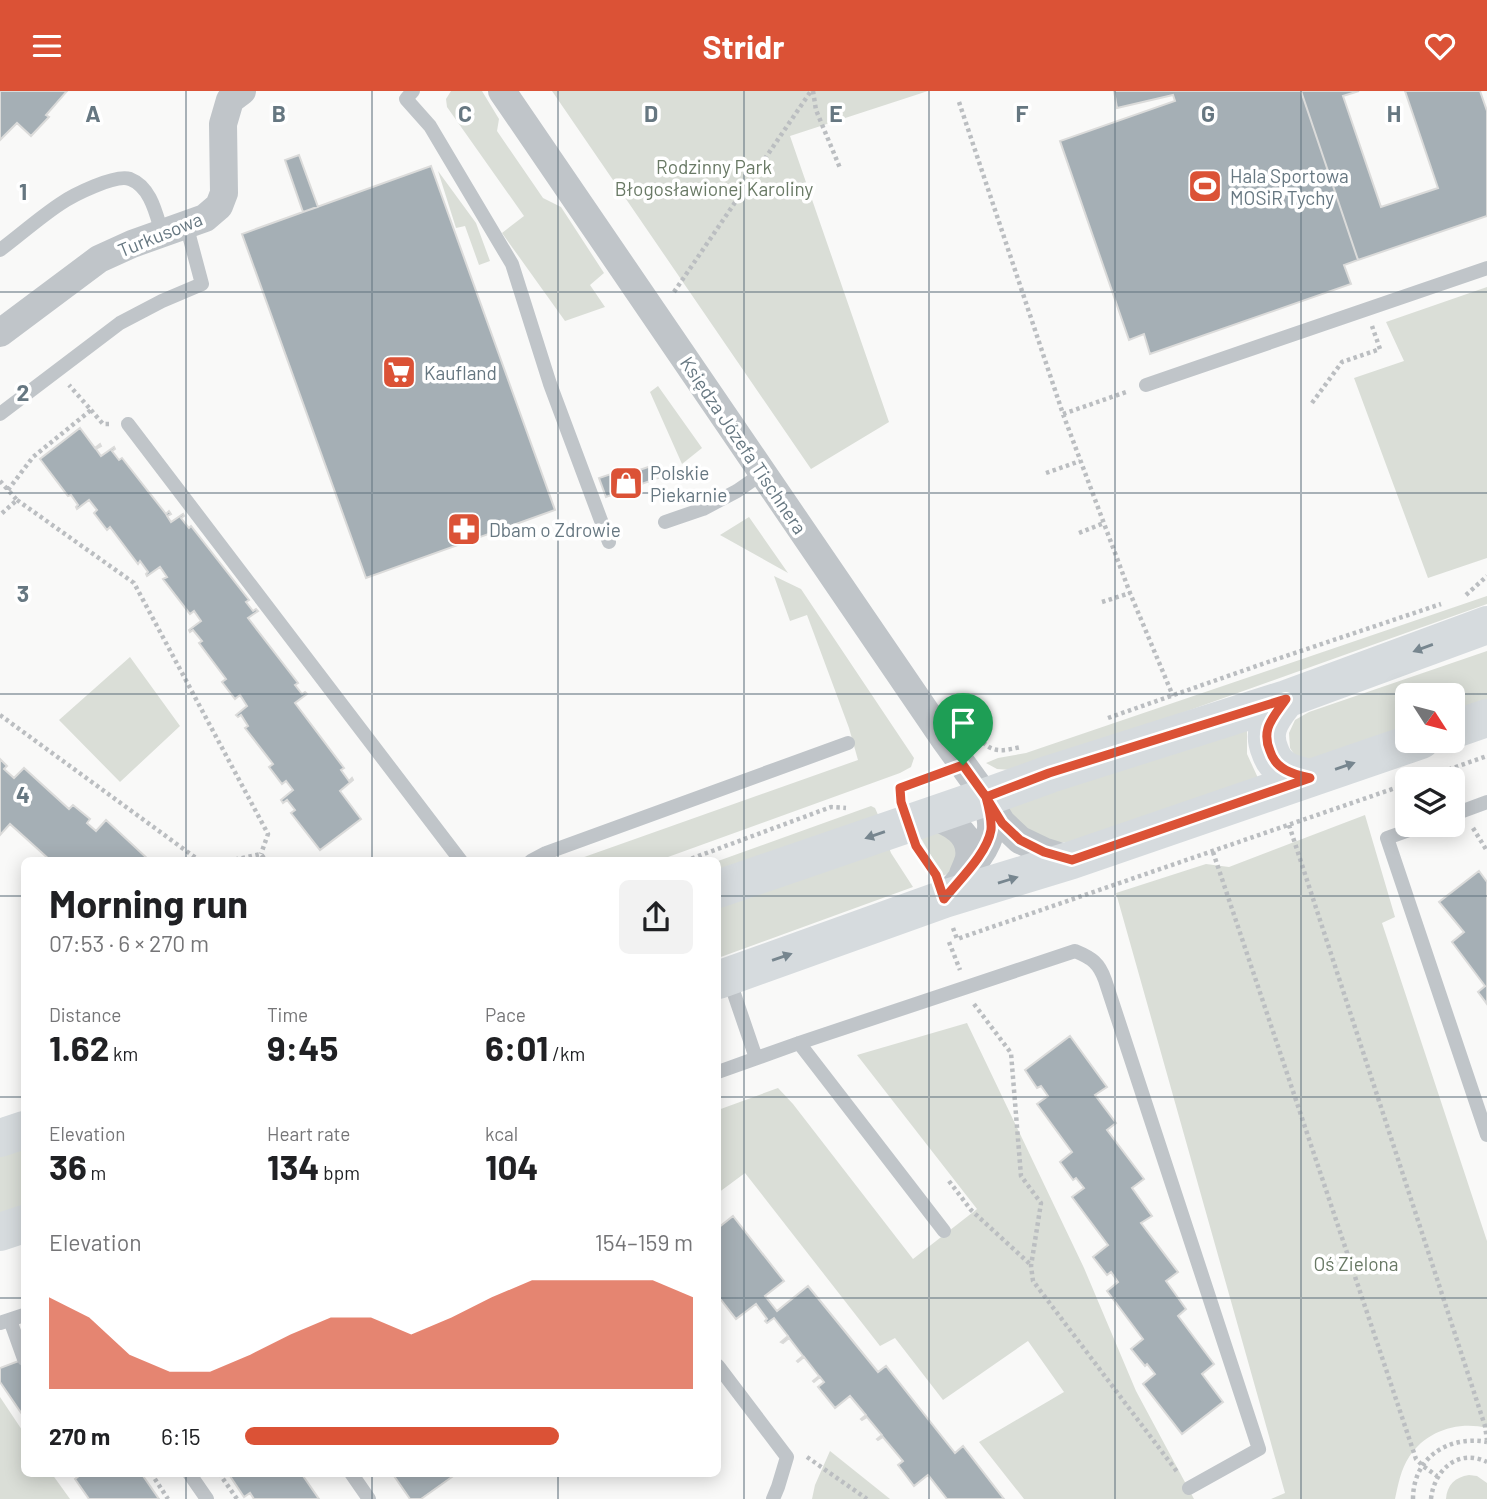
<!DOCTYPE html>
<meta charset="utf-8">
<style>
:root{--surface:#fff;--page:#f2f2f2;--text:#202124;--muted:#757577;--accent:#db5236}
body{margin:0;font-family:Barlow,sans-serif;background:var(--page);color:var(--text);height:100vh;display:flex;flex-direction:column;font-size:26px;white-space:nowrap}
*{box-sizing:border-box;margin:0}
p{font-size:23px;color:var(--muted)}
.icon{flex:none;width:38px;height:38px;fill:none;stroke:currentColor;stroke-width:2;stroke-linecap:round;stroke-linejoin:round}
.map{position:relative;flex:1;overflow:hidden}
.sheet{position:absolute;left:21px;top:766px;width:700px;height:620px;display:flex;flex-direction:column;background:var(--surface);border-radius:10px;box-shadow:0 4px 18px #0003}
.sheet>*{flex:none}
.needle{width:46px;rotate:126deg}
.controls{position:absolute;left:1395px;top:592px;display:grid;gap:14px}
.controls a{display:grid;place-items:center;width:70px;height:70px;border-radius:10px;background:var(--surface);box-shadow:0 4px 18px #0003;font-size:35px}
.pin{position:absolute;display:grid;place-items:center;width:60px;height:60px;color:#fff;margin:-72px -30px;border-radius:50% 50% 50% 0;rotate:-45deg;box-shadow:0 0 7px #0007}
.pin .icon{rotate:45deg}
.round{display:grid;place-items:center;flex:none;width:74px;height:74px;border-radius:10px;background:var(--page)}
.head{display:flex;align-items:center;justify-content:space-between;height:119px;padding:0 28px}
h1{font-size:38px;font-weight:700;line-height:52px}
.figures{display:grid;grid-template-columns:repeat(3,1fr);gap:10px;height:119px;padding:7px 28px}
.figures div{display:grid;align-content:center}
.figures b{font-size:35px;font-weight:700}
.figures small{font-size:19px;font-weight:400}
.figures p{font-size:19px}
.chart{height:196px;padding:14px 28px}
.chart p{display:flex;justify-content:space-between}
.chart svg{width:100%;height:126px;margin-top:7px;fill:var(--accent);opacity:.7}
ul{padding:0 28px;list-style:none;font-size:23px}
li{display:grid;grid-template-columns:112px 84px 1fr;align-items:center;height:52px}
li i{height:18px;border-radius:9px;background:var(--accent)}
header{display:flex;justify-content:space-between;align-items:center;height:91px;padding:0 28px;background:var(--accent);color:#fff;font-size:32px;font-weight:700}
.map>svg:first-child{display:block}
</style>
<header><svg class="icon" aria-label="menu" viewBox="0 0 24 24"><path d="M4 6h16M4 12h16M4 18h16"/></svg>Stridr<svg class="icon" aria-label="heart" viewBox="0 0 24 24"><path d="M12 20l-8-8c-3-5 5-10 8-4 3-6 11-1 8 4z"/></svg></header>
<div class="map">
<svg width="1487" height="1408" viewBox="0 0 1487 1408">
<rect width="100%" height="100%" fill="#f9f9f8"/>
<!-- green -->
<path fill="#daded7" d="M451 0H482L499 28 497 40 543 107 561 116 604 182 590 194 605 216 565 230 502 142 524 125 447 16 446 8Z
M552 0H928L790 45 889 331 811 378Z
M438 80 476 132 490 170 479 174 465 135 456 137Z
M1487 196V467L1428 487 1354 287 1404 270 1386 231Z
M658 295 702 357 682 373 650 301Z
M749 426 788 482 720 444Z
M774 485 801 498 908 658 914 667 911 676 900 682 657 770H573L858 669 849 637 807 524 790 530Z
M1487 505V513L1176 624 1011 679 997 678 986 672 998 667 1026 662Z
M1487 560V611L1453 623 1452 604H1407V639L1316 671 1296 666 1290 657 1289 642 1295 629 1309 621Z
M130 566 180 635 120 691 59 629Z
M1247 636V663L1258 687 1079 752 1052 751 1029 744 1001 717Z
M871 715 875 717 879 726 718 782V770Z
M1365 724 1395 826 1382 832 1487 1150V1337C1458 1330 1426 1340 1409 1366 1401 1378 1398 1394 1395 1408H1271L1285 1402 1116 802 1206 773 1229 776Z
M936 739 959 753 953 780 943 785 919 744Z
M888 754 891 762 913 796 718 867V814Z
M967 932 1084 1177 1136 1300 1194 1408H1024L979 1351 1064 1301 1028 1250 943 1309 895 1247 880 1255 745 1082 718 1102V1019L778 997 793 1013 913 1168 977 1118 857 964Z
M24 1053V1117L0 1125V1062Z
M0 1306 24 1342V1382L52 1383 70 1408H0Z
M830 1360 890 1408H812L815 1394Z
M1469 1384 1477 1385 1487 1392V1408H1446C1447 1394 1455 1386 1469 1384Z"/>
<!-- building -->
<path fill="#a5afb5" stroke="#dbdbda" stroke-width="2" d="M0 0H67L46 24 49 26 31 45 17 32 0 49Z
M1114 0H1301L1358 169 1344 174 1351 193 1150 263 1144 243 1129 249 1060 50 1175 10 1173 4 1117 17Z
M1301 0H1359L1343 5 1381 116 1438 97 1405 0H1480L1487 20V125L1358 169Z
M299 64 318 116 303 121 285 69Z
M431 75 555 419 366 487 242 143Z
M80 337 95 357 100 353 101 355 96 358 101 365 114 356 115 358 112 360 119 369 122 367 166 423 169 420 171 423 167 425 171 431 183 423 184 425 181 427 189 437 191 435 249 509 246 511 253 520 256 518 258 520 248 527 298 592 295 594 302 603 305 601 307 603 295 612 344 677 341 679 349 690 352 687 353 689 340 700 361 728 320 759 291 722 295 719 287 709 283 712 281 709 293 699 286 690 282 693 269 676 273 673 245 637 248 635 241 624 238 626 236 624 247 615 240 604 235 608 222 591 226 588 199 552 202 550 193 539 190 541 189 539 201 530 194 520 190 523 163 488 167 486 160 476 147 485 146 483 148 481 140 470 138 473 110 436 107 439 94 422 97 419 89 409 77 418 76 416 78 414 71 404 68 405 40 368Z
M657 373 661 386 606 406 599 387 617 381 619 386Z
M0 668 7 675 4 678 14 687 24 677 69 718 73 714 90 728 87 732 96 740 106 729 150 770H51L10 733 0 744Z
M1479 780 1487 791V913L1478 901 1485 895 1452 851 1464 841 1439 811Z
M1070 945 1107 996 1095 1004 1116 1032 1107 1039 1144 1088 1132 1097 1152 1125 1141 1132 1178 1181 1166 1190 1186 1218 1178 1225 1214 1273 1202 1283 1223 1311 1182 1343 1143 1293 1155 1283 1147 1273 1145 1275 1131 1258 1143 1248 1107 1200 1118 1191 1111 1181 1107 1184 1093 1166 1108 1154 1072 1106 1084 1097 1076 1087 1073 1089 1060 1071 1072 1061 1037 1013 1048 1005 1041 995 1037 997 1025 979Z
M733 1125 784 1190 765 1205 777 1220 808 1195 878 1281 886 1275 955 1362 963 1355 1004 1408H947L928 1384 914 1395 898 1374 903 1370 883 1346 878 1349 877 1348 882 1344 867 1326 862 1329 861 1328 866 1324 850 1305 835 1317 818 1296 824 1291 820 1286 814 1291 813 1290 819 1285 804 1266 798 1271 797 1270 803 1265 789 1247 783 1252 781 1251 788 1245 774 1227 767 1232 765 1230 767 1228 756 1213 736 1228 718 1205V1137Z
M24 1268V1326L0 1291V1277Z
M83 1382H141L159 1408H89L75 1388Z
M228 1382H301L319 1408H254L250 1402 244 1406Z
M392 1382H456V1383L421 1408H410Z"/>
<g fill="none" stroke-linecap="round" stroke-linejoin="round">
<!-- path -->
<path stroke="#bbbec1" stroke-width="4.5" stroke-dasharray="3.5 3.5" stroke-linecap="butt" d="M813 0 816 19 840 77
M959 11 1063 323 1130 502 1173 605
M674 201 811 0
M1312 312 1342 271 1380 258 1372 235
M91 319 103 333H109
M1063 323 1129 300
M1046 382 1080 370
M0 390 17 409 0 424
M8 399 33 366 91 319 69 294
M17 409 134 492 268 743 261 763
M1079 442 1104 432
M1466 504 1487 485
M1102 511 1130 502
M0 624 200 770
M1108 627 1268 571 1441 513
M983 651C994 663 1006 659 1021 656
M1422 688 1487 665
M897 699 938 683
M1289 734 1485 1335 1487 1349
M1473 737 1487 760
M920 761 933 779
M1213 761 1416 1368 1423 1375 1437 1385
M228 770 261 763 266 770
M685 770 831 716 846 717
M953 837 957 848 1407 693
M949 851 960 879
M974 913 1011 962 1021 1085 1041 1112 1031 1175 1033 1190 1178 1382
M949 1090 971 1119 1031 1174
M807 1366 867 1408
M151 1382 168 1408
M219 1382 237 1408
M1413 1408C1413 1366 1449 1344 1487 1351
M1431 1408C1434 1379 1458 1357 1487 1371"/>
<!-- lane -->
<path stroke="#c0c5c9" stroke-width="14" d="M413 0 406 8 430 35 512 173 550 293 609 451
M0 159C20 144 39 127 60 113 73 104 115 83 130 88 151 96 156 123 162 142
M1146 294 1487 177
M0 323 120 232 162 210 202 193 186 133
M128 333 461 770
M665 431 703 418 737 400 763 382
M1452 724 1487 711
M1426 733 1387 747 1487 1044
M531 770 546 762 848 652
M728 885 756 967
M799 952 944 1140
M718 981 799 952 1075 860C1092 867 1099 872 1105 889L1259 1358 1189 1397
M10 1229 24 1268
M0 1232 24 1224
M718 1275 787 1366 778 1396 773 1408
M189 1382 207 1408
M351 1382 369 1408"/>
<!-- street -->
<path stroke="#c0c5c9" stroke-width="28" d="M502 0 945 649 986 706 1002 732 1020 749 1043 760 1072 769
M0 242 99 168 132 153 205 127 219 115 224 102 223 33 230 9 242 0
M931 725C950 731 973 742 969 767 968 772 965 778 963 783
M944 808C959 789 988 762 991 738 992 729 989 720 987 710"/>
<!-- secondary -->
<path stroke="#d6dbde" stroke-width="38" d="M1286 608C1280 616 1271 626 1268 637 1266 644 1267 653 1270 660 1276 679 1292 683 1310 687
M1452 639 1487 627
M718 798 986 706 1050 683 1286 608 1487 534
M718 889 944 808 1072 769 1421 649
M0 1047 24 1039
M0 1141 24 1133"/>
</g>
<!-- one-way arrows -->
<defs><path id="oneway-solid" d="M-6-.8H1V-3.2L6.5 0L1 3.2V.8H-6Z" transform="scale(1.75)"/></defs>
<g fill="#77868f">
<use href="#oneway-solid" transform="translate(1423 557) rotate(160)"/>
<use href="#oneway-solid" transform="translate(1345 675) rotate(-19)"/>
<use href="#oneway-solid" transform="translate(875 744) rotate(161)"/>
<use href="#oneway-solid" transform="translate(1008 789) rotate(-17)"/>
<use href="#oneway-solid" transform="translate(782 866) rotate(-19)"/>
</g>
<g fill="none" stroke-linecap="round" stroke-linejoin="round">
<!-- route casing -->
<g stroke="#fff" stroke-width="14">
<path id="route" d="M963 674 900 697 901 711 916 755 936 784 944 808C959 789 987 763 991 739 992 728 989 717 986 706L1049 682 1286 608C1280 617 1271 627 1268 637 1266 644 1267 653 1270 660 1276 679 1293 683 1310 687L1072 769 1044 761 1020 749 1002 732 986 706 963 674"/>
</g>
<!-- route -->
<use href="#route" stroke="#db5236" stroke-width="9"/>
</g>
<!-- grid -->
<path fill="none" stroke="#667781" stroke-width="2" stroke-opacity="0.55" d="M186 0V770M372 0V770M558 0V770M744 0V1408M929 0V1408M1115 0V1408M1301 0V1408M0 201H1487M0 402H1487M0 603H1487M0 805H24M718 805H1487M0 1006H24M718 1006H1487M0 1207H24M718 1207H1487M186 1382V1408M372 1382V1408M558 1382V1408"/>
<!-- icons -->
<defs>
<g id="stadium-square" transform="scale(1.75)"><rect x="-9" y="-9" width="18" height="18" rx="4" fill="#db5236" stroke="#fff"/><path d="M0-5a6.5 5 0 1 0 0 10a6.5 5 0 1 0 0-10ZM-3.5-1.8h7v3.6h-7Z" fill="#fff"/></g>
<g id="supermarket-square" transform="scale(1.75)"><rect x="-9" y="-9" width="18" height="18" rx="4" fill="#db5236" stroke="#fff"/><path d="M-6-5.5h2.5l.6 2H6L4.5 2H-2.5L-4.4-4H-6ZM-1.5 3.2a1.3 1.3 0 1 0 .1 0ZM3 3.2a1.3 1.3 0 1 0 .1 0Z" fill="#fff"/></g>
<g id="shop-square" transform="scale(1.75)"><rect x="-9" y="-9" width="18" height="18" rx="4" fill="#db5236" stroke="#fff"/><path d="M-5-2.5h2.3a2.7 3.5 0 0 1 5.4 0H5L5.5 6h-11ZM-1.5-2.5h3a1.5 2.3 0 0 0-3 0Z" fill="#fff"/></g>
<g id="pharmacy-square" transform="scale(1.75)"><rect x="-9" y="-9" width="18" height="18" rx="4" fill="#db5236" stroke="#fff"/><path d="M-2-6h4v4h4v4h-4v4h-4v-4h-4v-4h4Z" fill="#fff"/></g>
</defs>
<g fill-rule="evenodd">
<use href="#stadium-square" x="1205" y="95"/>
<use href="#supermarket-square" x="399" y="281"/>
<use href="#shop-square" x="626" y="392"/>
<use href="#pharmacy-square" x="464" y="438"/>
</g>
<g text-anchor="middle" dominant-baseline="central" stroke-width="7" stroke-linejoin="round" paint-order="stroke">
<!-- park labels -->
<g font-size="19" fill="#697965" stroke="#fff">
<text x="714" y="75">Rodzinny Park<tspan x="714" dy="22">Błogosławionej Karoliny</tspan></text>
<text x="1356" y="1172">Oś Zielona</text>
</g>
<!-- poi labels -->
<g font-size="19" fill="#667781" stroke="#fff" text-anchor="start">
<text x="1230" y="84">Hala Sportowa<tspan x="1230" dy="22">MOSiR Tychy</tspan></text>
<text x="424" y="281">Kaufland</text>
<text x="650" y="381">Polskie<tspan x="650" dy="22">Piekarnie</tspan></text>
<text x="489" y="438">Dbam o Zdrowie</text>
</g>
<!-- street labels -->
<g font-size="19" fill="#667781" stroke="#fff">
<text transform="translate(160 143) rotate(-22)">Turkusowa</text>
<text transform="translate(744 354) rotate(56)">Księdza Józefa Tischnera</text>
</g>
</g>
<g font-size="23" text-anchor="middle" font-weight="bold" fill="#667781" stroke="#fff" stroke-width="7" stroke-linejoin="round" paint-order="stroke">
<text x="93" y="31">A</text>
<text x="279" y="31">B</text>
<text x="465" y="31">C</text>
<text x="651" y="31">D</text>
<text x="836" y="31">E</text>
<text x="1022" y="31">F</text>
<text x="1208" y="31">G</text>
<text x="1394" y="31">H</text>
<text x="23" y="109">1</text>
<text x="23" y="310">2</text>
<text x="23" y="511">3</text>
<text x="23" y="712">4</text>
</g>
</svg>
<div class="controls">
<a><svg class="needle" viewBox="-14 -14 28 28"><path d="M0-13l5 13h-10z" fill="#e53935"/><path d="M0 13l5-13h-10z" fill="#757577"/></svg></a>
<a><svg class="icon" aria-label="layers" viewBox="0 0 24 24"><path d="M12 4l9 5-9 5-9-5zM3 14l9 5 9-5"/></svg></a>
</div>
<div class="pin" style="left:963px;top:674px;background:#1e9e55"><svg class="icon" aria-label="arrive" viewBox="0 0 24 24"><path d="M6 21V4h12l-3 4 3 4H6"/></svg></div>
<section class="sheet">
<div class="head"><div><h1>Morning run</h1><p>07:53 · 6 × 270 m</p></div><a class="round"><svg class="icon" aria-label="share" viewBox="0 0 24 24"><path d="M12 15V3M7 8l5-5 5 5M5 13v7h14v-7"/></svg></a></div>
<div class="figures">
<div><p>Distance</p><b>1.62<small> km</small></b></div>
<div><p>Time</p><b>9:45</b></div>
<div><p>Pace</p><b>6:01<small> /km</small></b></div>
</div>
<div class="figures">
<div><p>Elevation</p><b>36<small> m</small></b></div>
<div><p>Heart rate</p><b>134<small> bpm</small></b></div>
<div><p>kcal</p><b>104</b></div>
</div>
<div class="chart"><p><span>Elevation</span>154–159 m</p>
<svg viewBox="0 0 160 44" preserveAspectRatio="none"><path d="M0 44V12L10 19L20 32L30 38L40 38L50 32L60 25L70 19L80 19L90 25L100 19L110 12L120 6L130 6L140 6L150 6L160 12V44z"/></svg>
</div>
<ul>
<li><b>270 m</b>6:15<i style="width:70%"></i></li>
</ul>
</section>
</div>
